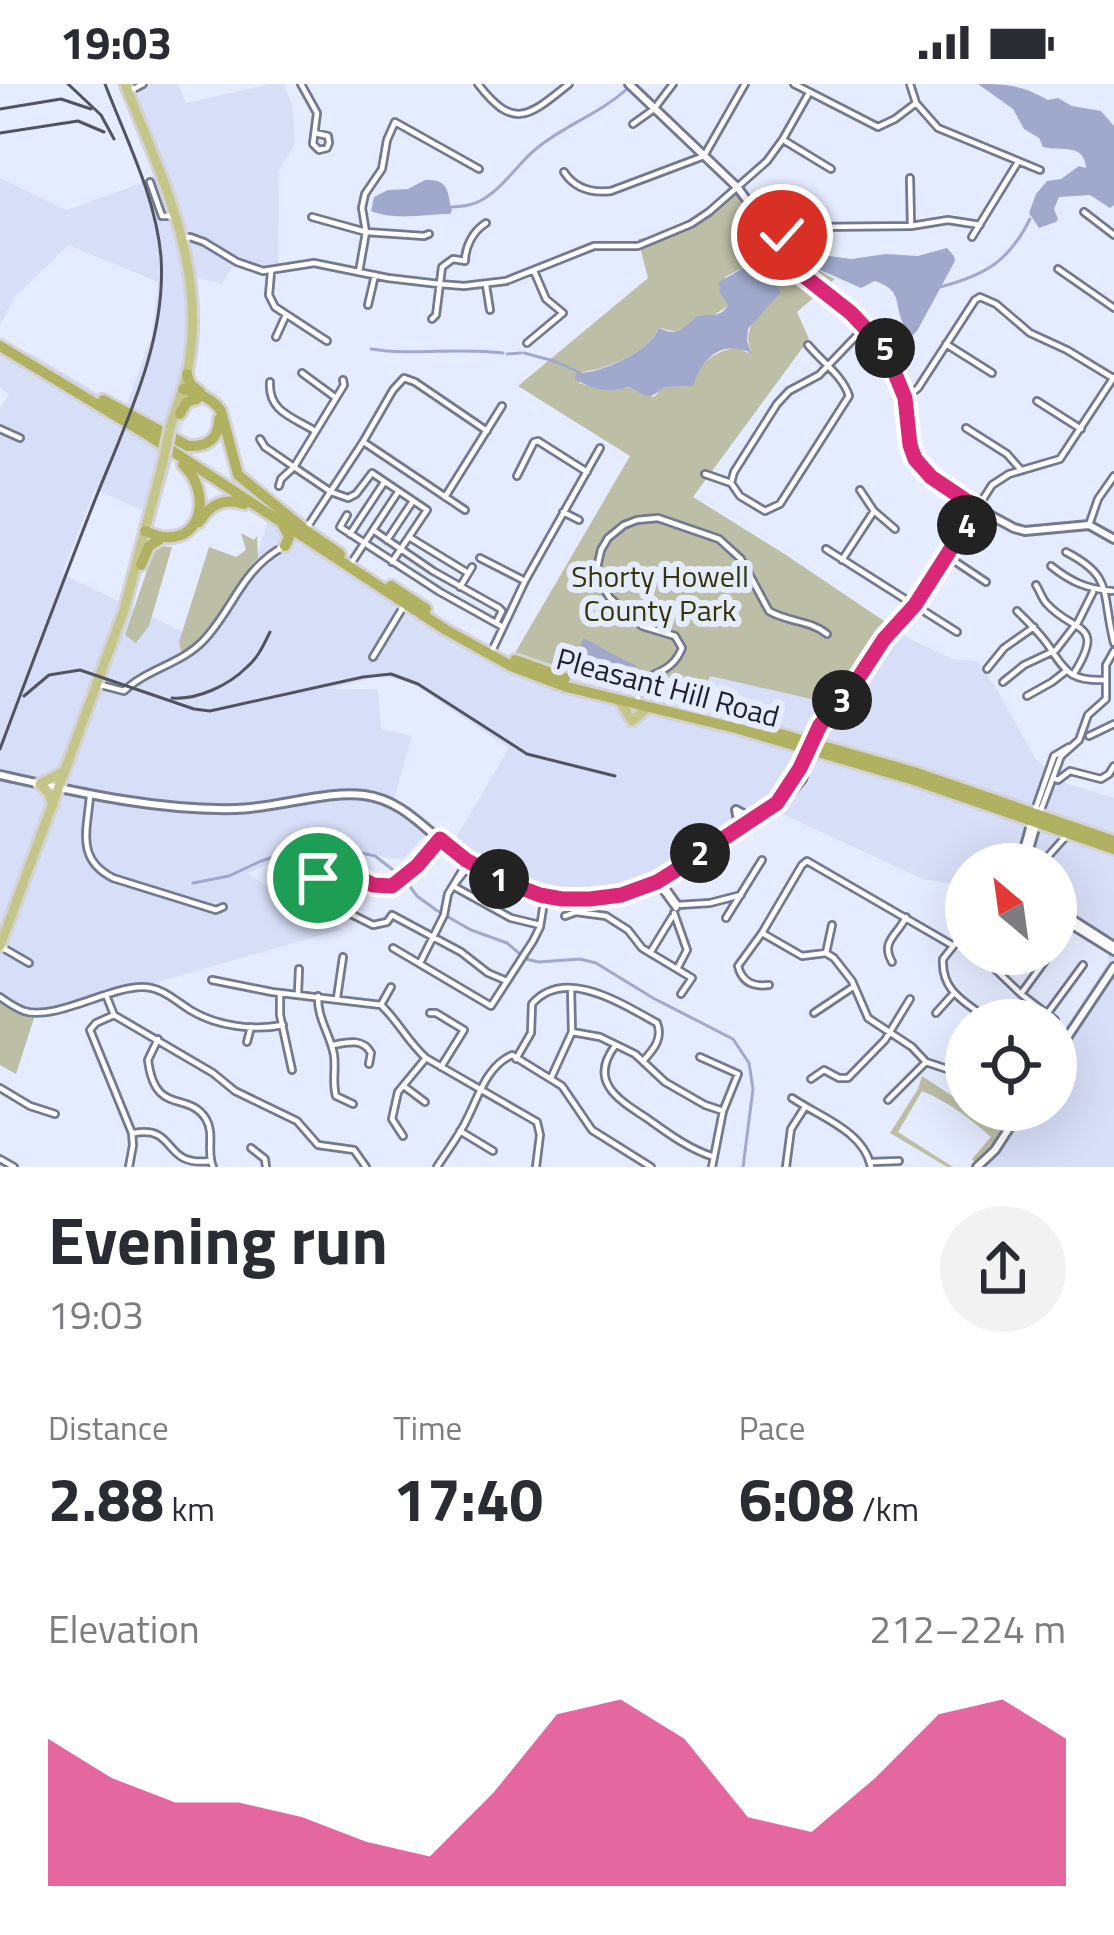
<!DOCTYPE html>
<meta charset="utf-8">
<style>
:root{--surface:#fff;--page:#f2f2f3;--text:#2b2b33;--muted:#7c7c81;--accent:#db2777}
body{margin:0;font-family:"Titillium Web",sans-serif;background:var(--page);color:var(--text);height:100vh;display:flex;flex-direction:column;font-size:45px;white-space:nowrap}
*{box-sizing:border-box;margin:0}
p{font-size:39px;color:var(--muted)}
.icon{flex:none;width:66px;height:66px;fill:none;stroke:currentColor;stroke-width:2;stroke-linecap:round;stroke-linejoin:round}
.map{position:relative;height:1083px;overflow:hidden}
.panel{display:flex;flex-direction:column;background:var(--surface);flex:1}
.panel>*{flex:none}
.needle{width:78px;rotate:331deg}
.buttons{position:absolute;left:945px;top:759px;display:grid;gap:24px}
.buttons a{display:grid;place-items:center;width:132px;height:132px;border-radius:50%;background:var(--surface);box-shadow:0 12px 48px #0002;font-size:60px}
.pin{position:absolute;display:grid;place-items:center;width:102px;height:102px;color:#fff;margin:-51px;border:6px solid #fff;border-radius:50%;box-shadow:0 3px 12px #0007}
.km{position:absolute;width:60px;height:60px;margin:-30px;border-radius:50%;background:#222;color:#fff;font-size:33px;line-height:60px;text-align:center}
.round{display:grid;place-items:center;flex:none;width:126px;height:126px;border-radius:63px;background:var(--page)}
.summary{display:flex;align-items:center;justify-content:space-between;height:204px;padding:0 48px}
h1{font-size:66px;font-weight:700;line-height:90px}
.figures{display:grid;grid-template-columns:repeat(3,1fr);gap:18px;height:204px;padding:12px 48px}
.figures div{display:grid;align-content:center}
.figures b{font-size:60px;font-weight:700}
.figures small{font-size:33px;font-weight:400}
.figures p{font-size:33px}
.chart{height:336px;padding:24px 48px}
.chart p{display:flex;justify-content:space-between}
.chart svg{width:100%;height:216px;margin-top:12px;fill:var(--accent);opacity:.7}
.status{display:flex;justify-content:space-between;align-items:center;height:84px;padding:0 60px;background:var(--surface);direction:ltr}
.status svg{height:33px;fill:currentColor}
.map>svg:first-child{display:block}
</style>
<div class="status"><b>19:03</b><svg viewBox="0 0 49 12"><path d="M0 12V9h3v3zM5 12V6h3v6zM10 12V3h3v9zM15 12V0h3v12zM26 1h20v11H26zM47 4h2v5h-2z"/></svg></div>
<div class="map">
<svg width="1114" height="1083" viewBox="0 0 1114 1083">
<rect width="100%" height="100%" fill="#e6ecff"/>
<!-- built -->
<path fill="#d7def7" d="M151 0H178L186 19 270 0H284L293 24 295 60 279 86 278 185 255 184 237 175 222 200 197 193 198 248 188 323 156 433 95 405 62 490 202 557 254 483 272 423 382 500 510 579 515 569 630 608 698 620 709 591 833 620 851 601 890 541 912 556 953 575 977 577 995 602 1035 674 1062 698 1114 714V1083H970L1004 1047 1017 1026H1056V960L1109 877 1107 868 1056 836V780H966V802L922 795 770 724 673 788 642 804 590 815 557 817 501 796 450 764 509 664 413 600 394 594 376 593 329 605H378L381 645 412 652 393 719 430 746 402 776 310 760 247 790 342 845 55 928 34 931 19 928 0 916V325L9 310 0 304V256L35 272 125 325 152 251 158 198 68 161 14 214 0 241V94L67 126 139 100 163 86 135 11Z"/>
<!-- green -->
<path fill="#bcbea6" fill-rule="evenodd" d="M737 106 792 182 805 179 835 195 797 228 809 255 693 413 783 469 890 541 851 601 833 620 710 592 698 620 600 596 515 569 630 372 518 302 648 194 638 155C680 147 703 132 737 106ZM753 178 781 208C764 224 740 243 751 267L748 269 737 263C713 268 700 278 692 302L663 303 654 313 626 303C611 310 595 304 579 299L582 288C607 285 648 269 659 244L679 248 686 246 692 236 714 231 728 222 725 193Z
M241 449 254 456 257 452 258 474C235 499 214 558 181 567L179 558 209 463 236 473 246 466Z
M158 462 172 463 149 542 136 559 125 551 154 466Z
M0 916 19 928 35 931 16 990 0 981Z
M922 992 966 1021V1026H974L1004 1047 975 1079 972 1075 991 1053C971 1035 947 1017 922 1007L898 1048 953 1083H947L890 1049 918 1005Z"/>
<!-- water -->
<path fill="#a0a9cb" d="M978 0C1009 0 1021 1 1048 16L1058 14 1072 22 1101 27 1114 42V121L1110 124 1090 111 1059 113 1054 125 1058 135 1056 138 1039 144 1029 129 1036 110 1047 97 1061 95 1079 82 1086 84C1084 58 1061 68 1043 63L1039 54 1024 45 1013 25Z
M425 96C450 95 447 108 452 127L450 130C425 130 395 137 371 127L374 113 388 106 408 105Z
M947 164 954 172 955 177 917 247 910 254C908 248 904 243 902 237 894 216 902 207 875 197L861 204 818 185 812 179 822 171 851 175 886 170 918 172Z
M753 178H759L781 208 748 245 747 257 751 269C722 255 702 274 693 302L664 303C645 320 647 309 627 303 610 310 590 305 575 295L576 289C600 290 650 268 659 244 679 253 682 245 696 233 708 229 721 235 728 221L720 209 719 198Z
M584 554C602 564 618 573 637 582V585L625 593 586 591C581 581 577 562 584 554Z"/>
<g fill="none" stroke-linecap="round" stroke-linejoin="round">
<!-- stream -->
<path stroke="#a0a9cb" stroke-width="3" d="M451 123C462 122 470 122 480 117 503 105 517 80 537 64 565 41 599 30 627 5
M800 182 812 179
M775 193 792 186
M940 203C986 191 1009 177 1030 135
M371 265C414 272 459 263 503 269
M524 269 554 277 579 288
M507 270 521 269
M193 799 229 792 261 777 317 759 375 772 401 792
M408 800 417 812 436 826 471 846 507 859 526 875 539 878 580 875 596 879 653 914 733 955 749 979 753 1005 743 1083"/>
<!-- minor casing -->
<g stroke="#73798e" stroke-width="10">
<path id="minor" d="M301 0 317 29 313 60 319 66 327 64 329 59 328 52 315 49
M478 0C514 47 529 32 569 0
M794 0 878 43 895 35 916 19
M910 0 916 19 938 44 1040 86
M128 8 143 0
M633 40 654 25 673 0
M785 57 831 85
M564 88C575 105 593 109 611 107L704 72 745 0
M910 94 911 142
M150 98 162 132H174
M1084 128 1114 151
M312 133 366 148 424 152 429 150
M972 153 1018 78
M183 155 190 153 204 158 237 178 263 187 314 179 388 194 439 200 464 202 506 197 594 162H638L691 140 709 128 767 77 783 55 809 9
M774 156 796 144 815 143 911 142 948 136 980 141
M1058 185 1114 224
M271 188 269 211 275 223 327 257
M359 188 366 148 362 124 365 110 382 85 387 56 395 38 479 85
M486 201 490 226
M368 221 375 191
M432 235 436 231 442 183 453 175 465 177C465 163 473 147 486 139
M276 253 286 231
M527 259 563 229 546 215 534 187
M946 260 992 289
M808 261C821 277 843 292 849 312L780 420 765 427 740 412 731 399 734 388 777 320 789 307 819 291 865 243
M302 289 336 314
M343 296 344 301 294 383 331 408 348 414 356 410 372 389 427 426 392 478
M270 298C268 328 293 333 315 347
M907 313 918 304 975 216 980 213 996 220 1030 249 1067 266 1113 294
M1037 317 1081 345
M966 344 1007 370 1021 386
M0 345 20 354
M260 355 265 363 294 383 281 395 279 402
M365 359 465 426
M705 390 731 399
M517 392 534 358 538 357 587 388
M860 406 874 427 895 445
M445 413 502 322
M563 428 579 436
M347 431 340 443 440 508 501 542
M1089 441 1098 415 1114 392
M308 442 363 358 393 306 404 294 415 298 487 347
M373 446 433 487 499 524 502 527 496 539
M350 450 383 400
M409 453 468 489
M387 456 413 417
M826 465 957 548
M1066 468C1114 493 1101 507 1114 559
M947 472 986 498
M480 474 525 497
M842 476 874 427
M352 478 398 408
M1051 482C1071 498 1087 505 1112 507
M1036 501C1040 507 1042 515 1047 520 1074 550 1107 537 1073 591
M460 503 472 483
M1017 527C1029 539 1041 550 1050 564 1067 591 1074 597 1106 596
M1077 540 1093 508
M490 571 525 497 600 364
M373 573 405 520
M987 585 1004 564 1034 543
M1003 598 1024 581 1056 566 1076 540
M97 600 124 607C147 585 181 580 203 557 233 526 240 488 281 464
M1027 612 1052 598 1066 587
M638 613 651 593
M638 614C639 584 670 596 682 564L675 552 642 542 610 514 601 500 597 484 601 466 608 454 624 441 637 436 658 434 719 455 741 475 769 527C787 538 810 536 827 550
M1089 652 1114 640
M813 657 820 641 848 610 884 555 915 521 992 401 1009 390 1060 375 1114 293
M1053 694 1058 696 1070 687 1101 695 1109 690 1114 682
M90 712C87 747 76 775 113 794L216 826 223 823
M1034 729 1054 672 1069 663
M1039 731 1061 672 1079 656 1088 631 1106 615V581L1114 567
M1042 779 1068 750
M287 793 289 798 328 824 353 831 373 841 387 838 392 831 461 868 488 889 507 897
M660 796 678 821
M657 798 676 824
M453 802 511 834 540 841
M453 802 471 779
M300 806 312 794C324 793 339 789 351 791 362 792 369 799 379 801 406 805 425 773 439 755
M678 821 710 819 741 811
M674 829 687 866 677 885
M565 832 576 828 606 832 628 846 642 864 692 894 681 910
M726 834 762 776
M966 846 943 875C941 908 966 918 989 936
M762 849 802 872 826 869 834 874 852 897 868 934 912 963 926 978 953 987 966 998
M3 864 29 879
M393 864 491 922 533 857 540 843 545 812
M650 869 672 833
M826 869 832 841
M1011 870 996 886 1021 910 1055 936
M892 878C880 857 898 851 906 833
M420 879 444 831 448 810 468 777
M212 896 272 908 381 921C398 937 408 958 426 974L537 1038 540 1051 536 1083
M769 901C753 903 742 898 738 882L762 849 802 781 807 777 952 861
M280 909V931L292 986
M298 909 299 885
M1021 910 1050 870
M106 911 114 931 213 989 235 1007 297 1037 318 1061 354 1066 366 1083
M318 912C317 934 330 950 334 971 336 985 332 999 336 1012L353 1020
M0 913C7 918 16 924 24 927 54 937 109 903 142 903 163 903 175 917 192 927 217 942 254 947 283 941
M337 914 343 873
M382 919 391 903
M430 929H436L464 946 441 983
M814 929 853 903
M936 929 954 909
M1047 930 1083 881
M114 931 96 939 90 946 132 1049 133 1061 129 1083
M572 948 600 953 635 970 665 998 705 1021 723 1027
M158 955 148 976C155 1033 188 1006 206 1035 215 1050 206 1067 213 1083
M247 958 251 943
M333 961C348 958 363 954 371 969L369 980
M615 962C587 999 621 1017 648 1035 669 1050 689 1065 714 1073
M700 973 738 990 723 1027 712 1083
M516 975 531 949 532 920C565 882 622 920 657 939 663 954 654 965 644 976
M953 987 966 970
M551 994 572 948 571 905
M811 995 824 986 839 994H848L885 956 910 915
M405 1003 425 1018
M0 1004 30 1022 55 1030
M792 1014C820 1033 864 1047 871 1083
M888 1016 926 978
M1002 1026 1015 1036
M460 1047 493 1067
M134 1049C178 1041 161 1083 210 1077
M403 1052 392 1035 398 1008 426 974
M251 1064 265 1075 266 1083
M0 1075 14 1083
M871 1078 899 1077
M437 1083C447 1067 460 1051 468 1033 479 1011 487 982 512 971L562 1002 592 1046 651 1083
M786 1083 791 1045 805 1023"/>
</g>
<!-- tertiary casing -->
<g stroke="#73798e" stroke-width="12">
<path id="tertiary" d="M629 0 738 104 799 188 851 229 885 265 905 314 912 367 925 388 977 424 1014 444 1025 447 1089 441 1114 455
M0 691C77 708 157 727 236 725 276 724 328 706 364 711 403 716 425 746 455 768 516 812 592 834 662 795 680 785 697 771 715 759 735 745 757 734 777 719L783 718 802 695 810 668
M777 719 791 699 809 667
M734 743 738 736 736 726 747 732 755 730
M1026 780 1025 762 1032 737
M1031 780 1030 762 1037 737
M1056 825 1114 862
M1056 831 1114 867
M1056 970 1114 883
M977 1083 995 1066 1021 1026"/>
</g>
<!-- primary casing -->
<g stroke="#d3d3d5" stroke-width="15">
<path id="primary" d="M125 0C162 95 209 186 187 290 183 308 175 326 170 344
M619 616 632 637 648 623
M53 721 48 708 40 700 65 687
M0 862 124 526 163 378"/>
</g>
<!-- trunk casing -->
<g stroke="#d3d3d5" stroke-width="16">
<path id="trunk" d="M0 262 151 353 446 546 511 582 567 603 739 645 911 695 1114 765
M187 290 190 300 200 308
M183 305C198 310 212 313 221 327L238 391 303 444
M103 316 188 362C207 363 219 355 219 335
M180 330 187 318 197 315
M199 438C210 421 223 413 244 420
M283 441 289 453 285 462
M301 443 340 470
M145 447C151 449 157 453 164 453 205 457 210 405 183 381
M141 481 149 462 159 456
M391 502 426 525
M515 576 565 594
M763 645 914 688 1114 757"/>
</g>
<!-- minor -->
<use href="#minor" stroke="#fff" stroke-width="4.5"/>
<!-- tertiary -->
<use href="#tertiary" stroke="#fff" stroke-width="6"/>
<!-- primary -->
<use href="#primary" stroke="#c4c589" stroke-width="9"/>
<!-- trunk -->
<use href="#trunk" stroke="#b0b262" stroke-width="10"/>
<!-- rail -->
<path stroke="#515460" stroke-width="3" d="M68 0 101 31 114 55
M0 25 61 15 91 25
M0 49 78 37 104 48
M24 612 49 591 80 586 194 625 210 627 363 593 391 590 418 600 527 670 615 692
M172 614C198 616 229 601 247 583 258 574 264 560 270 548
M0 665C30 585 60 505 91 426 122 346 167 261 161 173 156 113 126 55 105 0"/>
<!-- primary-bridge casing -->
<g stroke="#d3d3d5" stroke-width="15" stroke-linecap="butt">
<path id="primary-bridge" d="M163 378 170 344"/>
</g>
<!-- primary-bridge -->
<use href="#primary-bridge" stroke="#c4c589" stroke-width="9"/>
</g>
<g fill="none" stroke-linecap="round" stroke-linejoin="round">
<!-- route casing -->
<g stroke="#fff" stroke-width="24">
<path id="route" d="M318 794 354 791 373 801 392 802 417 782 440 755 466 776 506 798 540 811 562 815H590L621 811 657 798 673 788 777 719 800 684 820 641 848 610 884 555 915 521 977 424 931 393 915 375 910 361 905 314 885 265 851 229 799 188 774 156 782 151"/>
</g>
<!-- route -->
<use href="#route" stroke="#db2777" stroke-width="15"/>
</g>
<g text-anchor="middle" dominant-baseline="central" stroke-width="12" stroke-linejoin="round" paint-order="stroke">
<!-- park labels -->
<g font-size="30" fill="#353607" stroke="#e6ecff">
<text x="660" y="492">Shorty Howell<tspan x="660" dy="34">County Park</tspan></text>
</g>
<!-- street labels -->
<g font-size="30" fill="#21232c" stroke="#e6ecff">
<text transform="translate(668 603) rotate(15)">Pleasant Hill Road</text>
</g>
</g>
</svg>
<div class="buttons">
<a><svg class="needle" viewBox="-14 -14 28 28"><path d="M0-13l5 13h-10z" fill="#e53935"/><path d="M0 13l5-13h-10z" fill="#7c7c81"/></svg></a>
<a><svg class="icon" aria-label="locate" viewBox="0 0 24 24"><circle cx="12" cy="12" r="6"/><path d="M12 2v4M12 18v4M2 12h4M18 12h4"/></svg></a>
</div>
<div class="pin" style="left:318px;top:794px;background:#1e9e55"><svg class="icon" aria-label="arrive" viewBox="0 0 24 24"><path d="M6 21V4h12l-3 4 3 4H6"/></svg></div>
<div class="pin" style="left:782px;top:151px;background:#d93025"><svg class="icon" aria-label="check" viewBox="0 0 24 24"><path d="M5 12l5 5 9-10"/></svg></div>
<b class="km" style="left:499px;top:795px">1</b>
<b class="km" style="left:700px;top:769px">2</b>
<b class="km" style="left:842px;top:616px">3</b>
<b class="km" style="left:967px;top:441px">4</b>
<b class="km" style="left:885px;top:264px">5</b>
</div>
<section class="panel">
<div class="summary"><div><h1>Evening run</h1><p>19:03</p></div><a class="round"><svg class="icon" aria-label="share" viewBox="0 0 24 24"><path d="M12 15V3M7 8l5-5 5 5M5 13v7h14v-7"/></svg></a></div>
<div class="figures">
<div><p>Distance</p><b>2.88<small> km</small></b></div>
<div><p>Time</p><b>17:40</b></div>
<div><p>Pace</p><b>6:08<small> /km</small></b></div>
</div>
<div class="chart"><p><span>Elevation</span>212–224 m</p>
<svg viewBox="0 0 160 44" preserveAspectRatio="none"><path d="M0 44V14L10 22L20 27L30 27L40 30L50 35L60 38L70 25L80 9L90 6L100 14L110 30L120 33L130 22L140 9L150 6L160 14V44z"/></svg>
</div>
</section>
